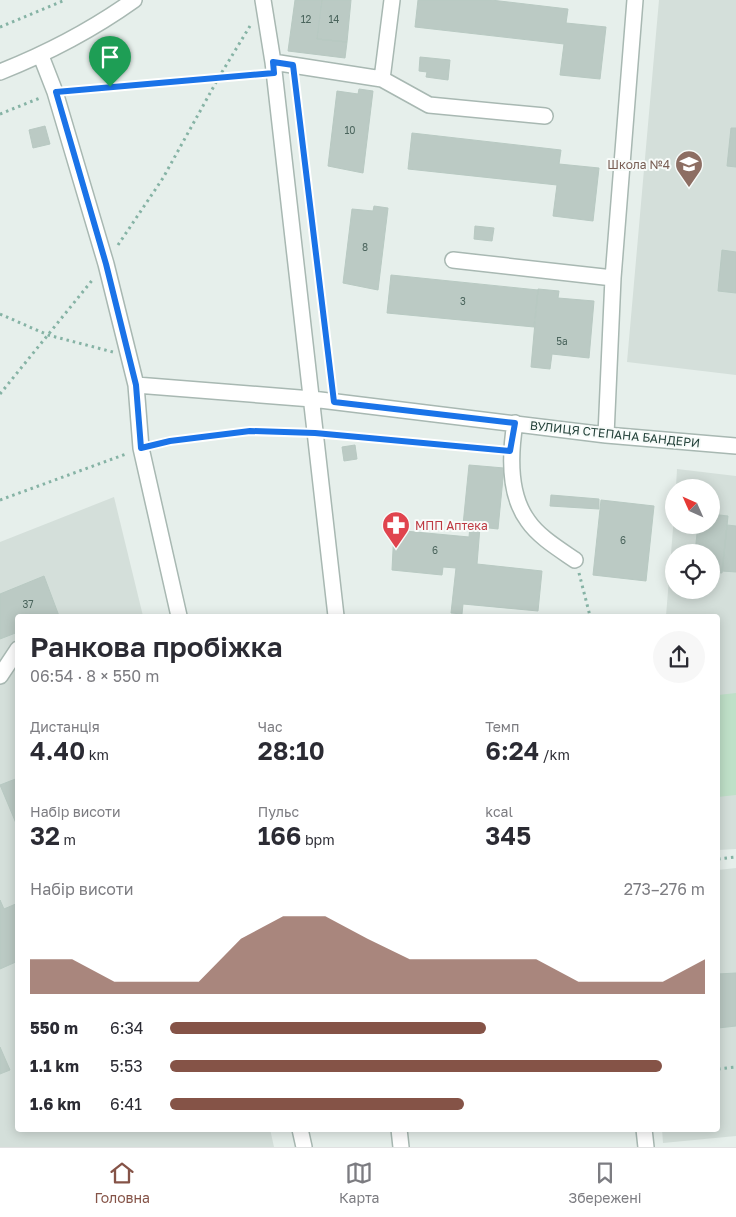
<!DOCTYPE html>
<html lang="uk">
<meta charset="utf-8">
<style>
:root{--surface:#fff;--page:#f7f7f7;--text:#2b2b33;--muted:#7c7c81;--line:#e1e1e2;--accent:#855347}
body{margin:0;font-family:"Golos Text",sans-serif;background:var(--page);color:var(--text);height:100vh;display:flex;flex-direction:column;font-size:19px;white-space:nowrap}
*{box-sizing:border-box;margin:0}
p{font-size:16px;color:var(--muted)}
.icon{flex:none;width:28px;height:28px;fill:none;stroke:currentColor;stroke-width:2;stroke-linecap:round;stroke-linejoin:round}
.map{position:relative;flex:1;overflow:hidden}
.details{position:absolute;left:15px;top:614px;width:705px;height:518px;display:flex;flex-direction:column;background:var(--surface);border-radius:5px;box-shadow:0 2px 12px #0003}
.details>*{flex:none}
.needle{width:32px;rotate:315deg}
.fabs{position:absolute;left:665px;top:479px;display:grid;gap:10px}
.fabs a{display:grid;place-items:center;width:55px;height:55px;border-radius:50%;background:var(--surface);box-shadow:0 2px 12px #0003;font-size:25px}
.pin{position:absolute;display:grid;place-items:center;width:42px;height:42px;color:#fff;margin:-51px -21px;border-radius:50% 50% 50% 0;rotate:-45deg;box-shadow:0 0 5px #0007}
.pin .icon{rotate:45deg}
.round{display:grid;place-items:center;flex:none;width:52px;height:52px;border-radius:26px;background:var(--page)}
.overview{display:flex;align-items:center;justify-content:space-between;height:85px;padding:0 15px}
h1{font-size:28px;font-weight:600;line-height:38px}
.stats{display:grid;grid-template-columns:repeat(3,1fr);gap:8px;height:85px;padding:5px 15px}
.stats div{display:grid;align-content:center}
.stats b{font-size:25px;font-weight:600}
.stats small{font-size:14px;font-weight:400}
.stats p{font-size:14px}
.chart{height:140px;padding:10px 15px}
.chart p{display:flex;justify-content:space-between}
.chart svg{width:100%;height:90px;margin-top:5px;fill:var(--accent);opacity:.7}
ul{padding:0 15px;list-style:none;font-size:16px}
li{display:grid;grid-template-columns:80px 60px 1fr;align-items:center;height:38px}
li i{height:12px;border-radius:6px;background:var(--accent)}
.menu{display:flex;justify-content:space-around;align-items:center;height:70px;border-top:1px solid var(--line);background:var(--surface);font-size:14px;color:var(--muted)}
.menu a{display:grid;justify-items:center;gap:2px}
.menu .active{color:var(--accent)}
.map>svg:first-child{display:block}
</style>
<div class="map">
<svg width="736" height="1147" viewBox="0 0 736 1147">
<rect width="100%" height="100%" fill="#e6efeb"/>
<!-- built -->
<path fill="#d4dfda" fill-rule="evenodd" d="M659 0H736V375L627 362Z
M677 469 736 476V849L718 850V616H666L674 516V525H711V488L676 487ZM674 552H711V590H674Z
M114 497 143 616H18V1129H270L274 1147H0V542Z
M736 868V1136L663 1143 662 1129H718V870Z"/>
<!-- green -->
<path fill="#bfe0c8" d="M736 693V795L718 797V695Z"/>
<!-- building -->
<path fill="#bbcac4" stroke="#b8c9c2" d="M295 0H322L317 39 347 42 345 58 288 51Z
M322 0H351L347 42 317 39Z
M418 0H491L568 9 566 23 606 27 600 79 560 75 564 44 415 27Z
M420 57 450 60 448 80 426 77 427 72 419 71Z
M359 89 373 91 363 173 328 166 337 91 358 94Z
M45 126 50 144 33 148 29 130Z
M731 128H736V167L727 166Z
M412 133 561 150 559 164 599 168 593 221 553 216 557 185 408 169Z
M374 206 388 208 378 290 343 283 352 209 373 211Z
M475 226 494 228 492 241 474 239Z
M722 250 736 252V293L718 291Z
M391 275 538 290 534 327 387 313Z
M538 289 559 291 558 298 594 301 589 358 552 354 550 369 531 367Z
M355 445 357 459 344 461 342 447Z
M469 465 504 468 498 529 480 527 477 564 542 571 538 611 463 604 462 614 451 613 456 568 443 567 442 575 392 570 394 530 469 537 470 526 463 525Z
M551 495 599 499V509L550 506Z
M601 500 654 506 646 581 593 575Z
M711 514 728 516 722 573 711 572V552H695L698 525H711Z
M727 525 736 526V572L722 571Z
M44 576 59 616H18V632L0 639V594Z
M18 778V828L0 785Z
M0 900 4 909 18 903V961L0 969Z
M736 973V1026L718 1028V974Z
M0 1047 10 1070 0 1074Z"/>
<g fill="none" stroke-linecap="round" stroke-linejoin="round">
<!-- minor casing -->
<g stroke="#a8b8b2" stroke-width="18">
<path id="minor" d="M263 0 273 62 336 616
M41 56 55 92 106 264 136 385 141 448 179 616
M273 62 382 79 429 105 545 116
M0 72C48 53 92 30 134 0
M382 79 392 0
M453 260 613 278
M136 385 312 399 606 435 736 446
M515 423C510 454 508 494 528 521 539 537 559 549 575 560
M606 435 613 278 635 0
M0 676 18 649
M300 1129 304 1147
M399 1129 401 1147
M644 1129 646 1147"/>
</g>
<!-- path -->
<path stroke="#86b3a5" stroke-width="3" stroke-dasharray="2.5 4" stroke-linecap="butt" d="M0 27 65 0
M295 80 332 387
M70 91 258 74
M0 114 40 98
M118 245 163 178 219 77 250 26
M0 314 48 335 113 352
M0 394 94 278
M332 434 497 449
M155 445 250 431 301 432
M0 500 126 454
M579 573 590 616
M718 859 736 857
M718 1069 736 1067"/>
<!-- minor -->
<use href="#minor" stroke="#fff" stroke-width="15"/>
</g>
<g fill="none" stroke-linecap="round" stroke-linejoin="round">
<!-- route casing -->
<g stroke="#fff" stroke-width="10">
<path id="route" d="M273 62 293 65 334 402 515 423 510 451 315 433 250 431 170 441 141 448 136 385 106 264 56 92 274 73Z"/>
</g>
<!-- route -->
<use href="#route" stroke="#1a73e8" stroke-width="6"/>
</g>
<!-- icons -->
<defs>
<g id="school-pin" transform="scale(1.4375)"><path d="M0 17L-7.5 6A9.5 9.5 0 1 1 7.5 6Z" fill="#8d6e63" stroke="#f7fbf9"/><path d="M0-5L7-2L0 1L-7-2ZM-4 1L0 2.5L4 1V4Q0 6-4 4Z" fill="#fff"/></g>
<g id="pharmacy-pin" transform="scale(1.4375)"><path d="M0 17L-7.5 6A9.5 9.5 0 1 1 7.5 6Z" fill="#e0444e" stroke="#f7fbf9"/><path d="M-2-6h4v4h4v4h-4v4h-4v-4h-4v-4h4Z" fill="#fff"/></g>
</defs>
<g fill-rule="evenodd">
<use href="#school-pin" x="689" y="164"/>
<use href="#pharmacy-pin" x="396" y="525"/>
</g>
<g text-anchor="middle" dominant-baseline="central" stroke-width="4" stroke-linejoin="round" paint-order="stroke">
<!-- number labels -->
<g font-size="10" fill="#4a645c">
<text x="306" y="19">12</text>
<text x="334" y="19">14</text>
<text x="350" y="130">10</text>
<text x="365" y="247">8</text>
<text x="463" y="301">3</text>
<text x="562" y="341">5а</text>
<text x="623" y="540">6</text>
<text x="435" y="550">6</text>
<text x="28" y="604">37</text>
</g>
<!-- education labels -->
<g font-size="12" fill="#785e54" stroke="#f7fbf9" text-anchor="end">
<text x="670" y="164">Школа №4</text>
</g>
<!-- street labels -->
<g font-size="12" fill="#24423a" stroke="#f7fbf9">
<text transform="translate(615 434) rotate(6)">ВУЛИЦЯ СТЕПАНА БАНДЕРИ</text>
</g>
<!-- health labels -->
<g font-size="12" fill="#be3a42" stroke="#f7fbf9" text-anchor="start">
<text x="415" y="525">МПП Аптека</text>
</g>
</g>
</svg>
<div class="fabs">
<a><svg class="needle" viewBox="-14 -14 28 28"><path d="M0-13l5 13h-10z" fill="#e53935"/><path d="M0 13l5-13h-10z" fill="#7c7c81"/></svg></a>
<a><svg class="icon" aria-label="locate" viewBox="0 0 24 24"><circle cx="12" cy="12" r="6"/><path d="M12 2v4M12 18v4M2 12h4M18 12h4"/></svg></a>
</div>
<div class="pin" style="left:110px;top:87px;background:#1e9e55"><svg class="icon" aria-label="arrive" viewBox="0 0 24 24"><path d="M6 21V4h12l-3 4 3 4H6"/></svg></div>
<section class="details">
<div class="overview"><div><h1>Ранкова пробіжка</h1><p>06:54 · 8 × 550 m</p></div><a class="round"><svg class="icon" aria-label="share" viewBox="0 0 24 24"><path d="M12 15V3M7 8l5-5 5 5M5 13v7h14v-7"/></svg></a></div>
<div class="stats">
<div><p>Дистанція</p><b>4.40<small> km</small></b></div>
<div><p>Час</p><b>28:10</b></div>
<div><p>Темп</p><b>6:24<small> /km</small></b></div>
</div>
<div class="stats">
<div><p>Набір висоти</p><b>32<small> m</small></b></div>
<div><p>Пульс</p><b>166<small> bpm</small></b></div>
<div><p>kcal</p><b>345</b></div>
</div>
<div class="chart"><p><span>Набір висоти</span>273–276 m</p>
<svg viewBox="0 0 160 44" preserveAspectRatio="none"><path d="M0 44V27L10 27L20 38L30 38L40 38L50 17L60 6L70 6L80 17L90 27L100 27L110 27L120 27L130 38L140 38L150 38L160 27V44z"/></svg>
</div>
<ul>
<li><b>550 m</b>6:34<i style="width:59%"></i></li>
<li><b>1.1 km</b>5:53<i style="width:92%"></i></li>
<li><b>1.6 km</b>6:41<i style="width:55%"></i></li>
</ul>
</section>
</div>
<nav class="menu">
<a class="active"><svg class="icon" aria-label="home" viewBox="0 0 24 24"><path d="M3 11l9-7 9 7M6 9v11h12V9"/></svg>Головна</a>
<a><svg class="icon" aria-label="map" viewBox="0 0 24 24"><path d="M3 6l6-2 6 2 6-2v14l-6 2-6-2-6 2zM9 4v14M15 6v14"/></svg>Карта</a>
<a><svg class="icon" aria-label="saved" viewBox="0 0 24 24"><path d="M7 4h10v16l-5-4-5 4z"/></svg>Збережені</a>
</nav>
